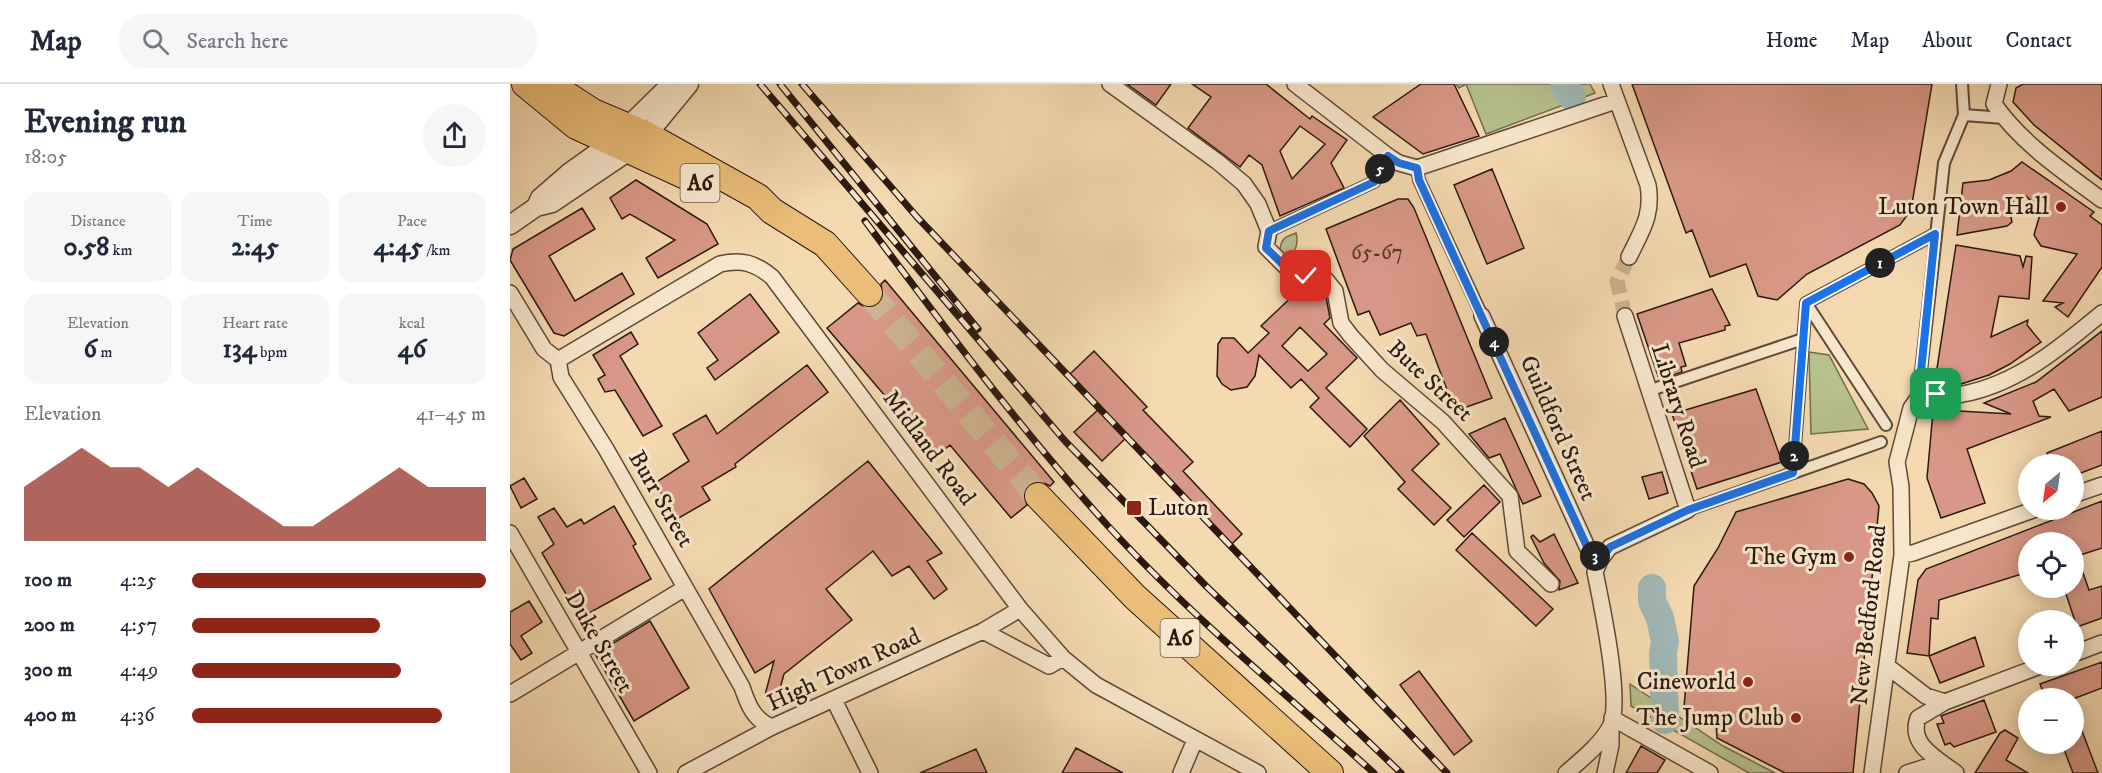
<!DOCTYPE html>
<meta charset="utf-8">
<style>
:root{--surface:#fff;--page:#f6f6f7;--text:#1f2937;--muted:#747a83;--line:#e0e1e3;--accent:#8f2418}
body{margin:0;font-family:"IM FELL DW Pica",serif;background:var(--page);color:var(--text);height:100vh;display:flex;flex-direction:column;font-size:22px;white-space:nowrap}
*{box-sizing:border-box;margin:0}
p{font-size:20px;color:var(--muted)}
.icon{flex:none;width:33px;height:33px;fill:none;stroke:currentColor;stroke-width:2;stroke-linecap:round;stroke-linejoin:round}
.map{position:relative;flex:1;overflow:hidden}
.drawer{display:flex;flex-direction:column;background:var(--surface);width:510px}
.drawer>*{flex:none}
.needle{width:39px;rotate:209deg}
.buttons{position:absolute;left:1508px;top:370px;display:grid;gap:12px}
.buttons a{display:grid;place-items:center;width:66px;height:66px;border-radius:50%;background:var(--surface);box-shadow:0 3px 15px #0003;font-size:30px}
.pin{position:absolute;display:grid;place-items:center;width:51px;height:51px;color:#fff;margin:-26px;border-radius:12px;box-shadow:0 3px 9px #0006}
.km{position:absolute;width:30px;height:30px;margin:-15px;border-radius:50%;background:#222;color:#fff;font-size:16px;line-height:30px;text-align:center}
.round{display:grid;place-items:center;flex:none;width:63px;height:63px;border-radius:32px;background:var(--page)}
.overview{display:flex;align-items:center;justify-content:space-between;height:102px;padding:0 24px}
h1{font-size:33px;font-weight:700;line-height:45px}
.metrics{display:grid;grid-template-columns:repeat(3,1fr);gap:9px;height:102px;padding:6px 24px}
.metrics div{display:grid;align-content:center;border-radius:15px;background:var(--page);text-align:center}
.metrics b{font-size:26px;font-weight:700}
.metrics small{font-size:16px;font-weight:400}
.metrics p{font-size:16px}
.chart{height:168px;padding:12px 24px}
.chart p{display:flex;justify-content:space-between}
.chart svg{width:100%;height:108px;margin-top:6px;fill:var(--accent);opacity:.7}
ul{padding:0 24px;list-style:none;font-size:20px}
li{display:grid;grid-template-columns:96px 72px 1fr;align-items:center;height:45px}
li i{height:15px;border-radius:8px;background:var(--accent)}
header{display:flex;align-items:center;gap:36px;box-sizing:border-box;height:84px;padding:0 30px;background:var(--surface);border-bottom:2px solid var(--line)}
header strong{font-size:28px}
nav{display:flex;gap:33px;margin-inline-start:auto;font-size:21px}
.search{width:420px;height:54px;background:var(--page);display:flex;align-items:center;gap:15px;box-sizing:border-box;padding:0 21px;border-radius:33px;color:var(--muted);font-size:22px}
main{display:flex;flex:1;min-height:0}
.map>svg:first-child{display:block}
</style>
<header>
<strong>Map</strong>
<div class="search"><svg class="icon" aria-label="search" viewBox="0 0 24 24"><circle cx="10" cy="10" r="6"/><path d="M15 15l6 6"/></svg>Search here</div>
<nav><a>Home</a><a>Map</a><a>About</a><a>Contact</a></nav>
</header>
<main>
<section class="drawer">
<div class="overview"><div><h1>Evening run</h1><p>18:05</p></div><a class="round"><svg class="icon" aria-label="share" viewBox="0 0 24 24"><path d="M12 15V3M7 8l5-5 5 5M5 13v7h14v-7"/></svg></a></div>
<div class="metrics">
<div><p>Distance</p><b>0.58<small> km</small></b></div>
<div><p>Time</p><b>2:45</b></div>
<div><p>Pace</p><b>4:45<small> /km</small></b></div>
</div>
<div class="metrics">
<div><p>Elevation</p><b>6<small> m</small></b></div>
<div><p>Heart rate</p><b>134<small> bpm</small></b></div>
<div><p>kcal</p><b>46</b></div>
</div>
<div class="chart"><p><span>Elevation</span>41–45 m</p>
<svg viewBox="0 0 160 44" preserveAspectRatio="none"><path d="M0 44V22L10 14L20 6L30 14L40 14L50 22L60 14L70 22L80 30L90 38L100 38L110 30L120 22L130 14L140 22L150 22L160 22V44z"/></svg>
</div>
<ul>
<li><b>100 m</b>4:25<i style="width:100%"></i></li>
<li><b>200 m</b>4:57<i style="width:64%"></i></li>
<li><b>300 m</b>4:49<i style="width:71%"></i></li>
<li><b>400 m</b>4:36<i style="width:85%"></i></li>
</ul>
</section>
<div class="map">
<svg width="1592" height="689" viewBox="0 0 1592 689">
<rect width="100%" height="100%" fill="#f5dab1"/>
<filter id="stains"><feTurbulence type="fractalNoise" baseFrequency=".00333" numOctaves="4"/><feColorMatrix values="0 0 0 0 .2 0 0 0 0 .09 0 0 0 0 .02 0 0 0 .5 -.17"/></filter>
<radialGradient id="worn" r=".72"><stop offset=".6" stop-color="#630" stop-opacity="0"/><stop offset="1" stop-color="#630" stop-opacity=".3"/></radialGradient>
<!-- green -->
<path fill="#b7c18f" stroke="#716d4f" stroke-width="1.5" d="M946 0H1080L1085 9 976 50 956 0 949 4Z
M786 149C789 159 786 167 778 175L770 168C770 155 775 153 786 149Z
M1299 268 1319 271 1358 345 1301 350Z
M1120 600 1213 662 1265 689H1239L1121 622Z"/>
<g fill="none" stroke-linecap="round" stroke-linejoin="round">
<!-- river -->
<path stroke="#a1b8b7" stroke-width="28" d="M1054 0 1062 13
M1142 504V517L1150 534 1155 557 1153 569 1155 636"/>
</g>
<!-- building -->
<path fill="#d99887" stroke="#2b190f" stroke-width="1.5" fill-rule="evenodd" d="M617 0H661L646 21Z
M682 0H756L800 35 802 32 837 56 821 79 834 104 770 132 752 81 739 71 730 83 678 44 701 13ZM790 42 815 60 782 95 770 67Z
M911 0H944L969 52 913 70 863 33Z
M1122 0H1422L1401 126 1390 141 1297 190 1267 216 1248 212 1236 180 1200 193 1182 146 1176 149Z
M1513 0H1592V96L1524 41 1503 18 1506 4Z
M1512 78 1584 128 1580 132 1592 141V183L1558 233 1545 223 1553 219 1533 217 1567 170 1531 162 1524 151 1531 127 1516 112 1498 119 1502 138 1497 142 1447 151 1453 99 1479 96 1501 87Z
M982 85 1014 164 977 180 944 101Z
M126 96 197 140 208 160 148 194 136 174 165 156 120 130 112 135 100 114Z
M888 115H898L904 124 982 314 945 327 916 250 907 252 901 239 870 251 859 227 848 231 816 145Z
M72 124 85 145 39 172 65 217 112 189 124 210 54 252 44 249 0 176 3 165Z
M1446 161 1510 172 1513 183 1516 172 1522 173 1519 215 1489 212 1481 253 1518 236 1517 241 1531 258 1500 280 1479 291 1448 301H1431L1426 291Z
M375 196 544 398 540 402 532 398 518 401 514 408 517 421 501 434 440 361 425 373 395 337 392 339 379 323 382 320 317 244 348 219 355 223 369 220 373 213 371 200Z
M804 201 816 213 820 234 814 240 847 274 816 304 857 345 840 363 800 323 809 314 791 295 781 304 749 271 745 292 737 303 721 306 712 300 707 292 708 260 712 254H724L738 269 759 249 751 242 793 202 798 208ZM790 243 817 270 798 287 772 262Z
M1202 205 1220 241 1215 242V246L1169 259 1176 282 1171 283 1172 288 1155 294 1154 290 1148 292 1127 230Z
M240 210 269 248 205 296 197 284 208 276 188 249Z
M1592 247V313L1559 327 1544 305 1523 317 1529 332 1541 333 1457 365 1475 419 1431 434 1417 394 1423 328 1432 326 1501 330 1474 319 1526 298Z
M121 248 128 260 110 272 152 342 133 352 105 306 95 308 88 295 95 291 83 271Z
M584 267 637 323 633 326 683 378 673 387 732 450 722 460 617 353 592 377 564 348 591 323 560 290Z
M297 281 318 308 225 380 226 383 192 403 200 416 167 435 145 399 179 377 163 350 196 331 207 350Z
M1246 305 1272 378 1187 405 1162 330Z
M890 316 929 360 902 386 941 424 924 441 888 405 895 398 854 352Z
M995 334 1031 412 1013 420 990 370 979 374 959 350Z
M1592 347V381L1563 392V381H1541L1537 369Z
M358 377 432 469 417 477 437 505 424 515 399 482 382 492 363 467 316 505 342 536 274 590 267 615 255 611 264 577 245 589 199 505Z
M1152 388 1158 409 1139 415 1132 393Z
M14 394 27 415 11 424 0 402Z
M1338 395 1354 400 1362 409 1369 422 1343 689H1275L1207 654 1206 639 1174 623 1184 502 1208 464 1226 428Z
M974 401 990 418 954 453 937 436Z
M1592 417V464L1567 472 1579 506 1592 502V534L1567 543 1554 504H1563V459H1518V488L1429 516 1428 535 1421 534 1419 572 1397 569 1408 496 1416 485Z
M104 422 126 460 123 462 141 495 70 534 32 469 44 460 28 433 44 424 57 443 71 435 74 440Z
M962 449 1043 525 1026 542 946 466Z
M1044 450 1068 499 1049 506 1050 497 1034 479 1021 453 1023 451 1030 458Z
M19 517 32 538 11 552 22 569 11 576 0 560V528Z
M140 537 179 604 124 637 85 570Z
M1465 553 1474 582 1430 599 1419 572Z
M1592 578V604L1563 615H1536L1530 600Z
M909 587 962 657 944 671 890 601Z
M1474 616 1486 648 1444 663 1440 659 1435 661 1427 640 1434 639 1431 632Z
M1563 626H1564L1588 689H1563L1552 660H1563Z
M1495 646 1508 654 1496 676 1518 689H1465L1490 649Z
M1131 662 1155 676 1147 689H1116Z
M566 664 613 689H552Z
M466 665 477 689H410Z"/>
<g fill="none" stroke-linecap="round" stroke-linejoin="round">
<!-- minor-tunnel -->
<path stroke="#cdb391" stroke-width="15" stroke-dasharray="15 8" stroke-linecap="butt" d="M1115 232 1107 197 1119 173"/>
<!-- trunk-tunnel -->
<path stroke="#cdb391" stroke-width="26" stroke-dasharray="26 13" stroke-linecap="butt" d="M359 209 528 412"/>
<!-- pedestrian casing -->
<g stroke="#5e4938" stroke-width="14">
<path id="pedestrian" d="M1454 31 1494 34
M907 84 909 96 972 232
M759 147 864 98 878 72
M1296 219 1425 150
M1296 219 1376 341
M1138 307 1293 255
M1411 310 1410 297 1434 79 1454 31 1452 0
M1283 389 1296 219
M1178 426 1371 358"/>
</g>
<!-- minor casing -->
<g stroke="#5e4938" stroke-width="18">
<path id="minor" d="M600 0 708 78 734 100 748 120 759 147 756 163 785 192 805 191 816 196 825 207 831 239 841 252 872 286 933 338 1000 412 1007 467 1041 500
M785 0 878 72 889 79 907 84 1106 17
M1101 0 1138 101C1143 131 1132 146 1119 173
M1489 0 1484 20C1512 60 1553 87 1592 116
M0 209 34 265 48 276 51 293 96 365 232 603C238 621 244 636 262 643
M972 232 1079 467 1090 476
M48 276 210 180C232 175 245 179 262 193L510 525 553 574 586 601 748 689
M1563 411 1592 401
M0 449 139 689
M1392 471 1403 469 1523 426
M473 547 539 582 553 574
M1563 570 1592 559
M1377 582 1416 612 1435 618
M0 610 175 504
M324 616 360 689
M1102 634 1200 689
M176 689 262 643 473 547 510 525
M671 689 685 656
M1056 689C1071 676 1090 661 1100 643 1113 618 1091 518 1085 488L1090 476 1100 463 1178 426 1115 232
M1095 689 1101 661V642
M1362 689 1392 471 1391 403 1387 378 1401 324 1411 310C1424 310 1440 312 1453 310 1507 300 1551 263 1592 229
M1397 689 1419 682 1439 687
M1446 689C1428 675 1398 661 1408 634L1435 618 1530 582"/>
</g>
<!-- tertiary casing -->
<g stroke="#5e4938" stroke-width="21">
<path id="tertiary" d="M30 122 42 119 119 67 137 51 179 0
M0 141 26 123 30 114 60 88 102 58 161 0"/>
</g>
<!-- trunk casing -->
<g stroke="#2b190f" stroke-width="28">
<path id="trunk" d="M15 0 66 42 193 100
M40 0 83 28 137 51 248 113 262 127 315 160 359 209
M528 412 625 513 820 689"/>
</g>
<!-- pedestrian -->
<use href="#pedestrian" stroke="#f8e7cc" stroke-width="10"/>
<!-- minor -->
<use href="#minor" stroke="#f8e7cc" stroke-width="15"/>
<!-- tertiary -->
<use href="#tertiary" stroke="#f8e7cc" stroke-width="18"/>
<!-- trunk -->
<use href="#trunk" stroke="#eabd78" stroke-width="26"/>
<!-- rail casing -->
<g stroke="#2b190f" stroke-width="7">
<path id="rail" d="M250 0 555 357 696 502 891 689
M270 0 468 245
M292 0 407 133 937 689
M355 137C433 241 511 346 598 442 680 531 774 609 864 689"/>
</g>
<!-- rail -->
<use href="#rail" stroke="#f8e7cc" stroke-width="4.5" stroke-dasharray="14" stroke-linecap="butt"/>
</g>
<g fill="none" stroke-linecap="round" stroke-linejoin="round">
<!-- route casing -->
<g stroke="#fff" stroke-width="12">
<path id="route" d="M796 192H785L756 164 759 147 864 98 878 72 889 79 907 84 909 96 1079 467 1090 476 1100 463 1178 426 1283 389 1296 219 1425 150 1410 297 1411 310H1426"/>
</g>
<!-- route -->
<use href="#route" stroke="#1a73e8" stroke-width="8"/>
</g>
<!-- markers -->
<g fill="#8f2418" stroke="#f8e7cc" stroke-width="2">
<circle cx="1551" cy="123" r="6"/>
<rect x="616" y="416" width="16" height="16" rx="3"/>
<circle cx="1339" cy="473" r="6"/>
<circle cx="1238" cy="598" r="6"/>
<circle cx="1286" cy="634" r="6"/>
</g>
<g text-anchor="middle" dominant-baseline="central" stroke-width="6" stroke-linejoin="round" paint-order="stroke">
<!-- number labels -->
<g font-size="21" fill="#56392d">
<text x="867" y="169">65-67</text>
</g>
<!-- shield labels -->
<g fill="#f8e7cc" stroke="#685748" stroke-width="1.5">
<rect x="170.5" y="80" width="39" height="38" rx="4.5"/>
<rect x="650.5" y="535" width="39" height="38" rx="4.5"/>
</g>
<g font-size="22" font-weight="bold" fill="#2b190f">
<text x="190" y="99">A6</text>
<text x="670" y="554">A6</text>
</g>
<!-- poi labels -->
<g font-size="24" fill="#2b190f" stroke="#f8e7cc" text-anchor="end">
<text x="1539" y="123">Luton Town Hall</text>
<text x="638" y="424" text-anchor="start">Luton</text>
<text x="1327" y="473">The Gym</text>
<text x="1226" y="598">Cineworld</text>
<text x="1274" y="634">The Jump Club</text>
</g>
<!-- street labels -->
<g font-size="24" fill="#2b190f" stroke="#f8e7cc">
<text transform="translate(920 297) rotate(43)">Bute Street</text>
<text transform="translate(1168 322) rotate(72)">Library Road</text>
<text transform="translate(1048 344) rotate(66)">Guildford Street</text>
<text transform="translate(419 364) rotate(53)">Midland Road</text>
<text transform="translate(151 415) rotate(60)">Burr Street</text>
<text transform="translate(1359 531) rotate(-84)">New Bedford Road</text>
<text transform="translate(89 558) rotate(60)">Duke Street</text>
<text transform="translate(334 586) rotate(-25)">High Town Road</text>
</g>
</g>
<rect width="100%" height="100%" filter="url(#stains)"/>
<rect width="100%" height="100%" fill="url(#worn)"/>
</svg>
<div class="buttons">
<a><svg class="needle" viewBox="-14 -14 28 28"><path d="M0-13l5 13h-10z" fill="#e53935"/><path d="M0 13l5-13h-10z" fill="#747a83"/></svg></a>
<a><svg class="icon" aria-label="locate" viewBox="0 0 24 24"><circle cx="12" cy="12" r="6"/><path d="M12 2v4M12 18v4M2 12h4M18 12h4"/></svg></a>
<a>+</a>
<a>−</a>
</div>
<div class="pin" style="left:1426px;top:310px;background:#1e9e55"><svg class="icon" aria-label="arrive" viewBox="0 0 24 24"><path d="M6 21V4h12l-3 4 3 4H6"/></svg></div>
<div class="pin" style="left:796px;top:192px;background:#d93025"><svg class="icon" aria-label="check" viewBox="0 0 24 24"><path d="M5 12l5 5 9-10"/></svg></div>
<b class="km" style="left:1370px;top:179px">1</b>
<b class="km" style="left:1284px;top:372px">2</b>
<b class="km" style="left:1085px;top:472px">3</b>
<b class="km" style="left:984px;top:258px">4</b>
<b class="km" style="left:870px;top:85px">5</b>
</div>
</main>
